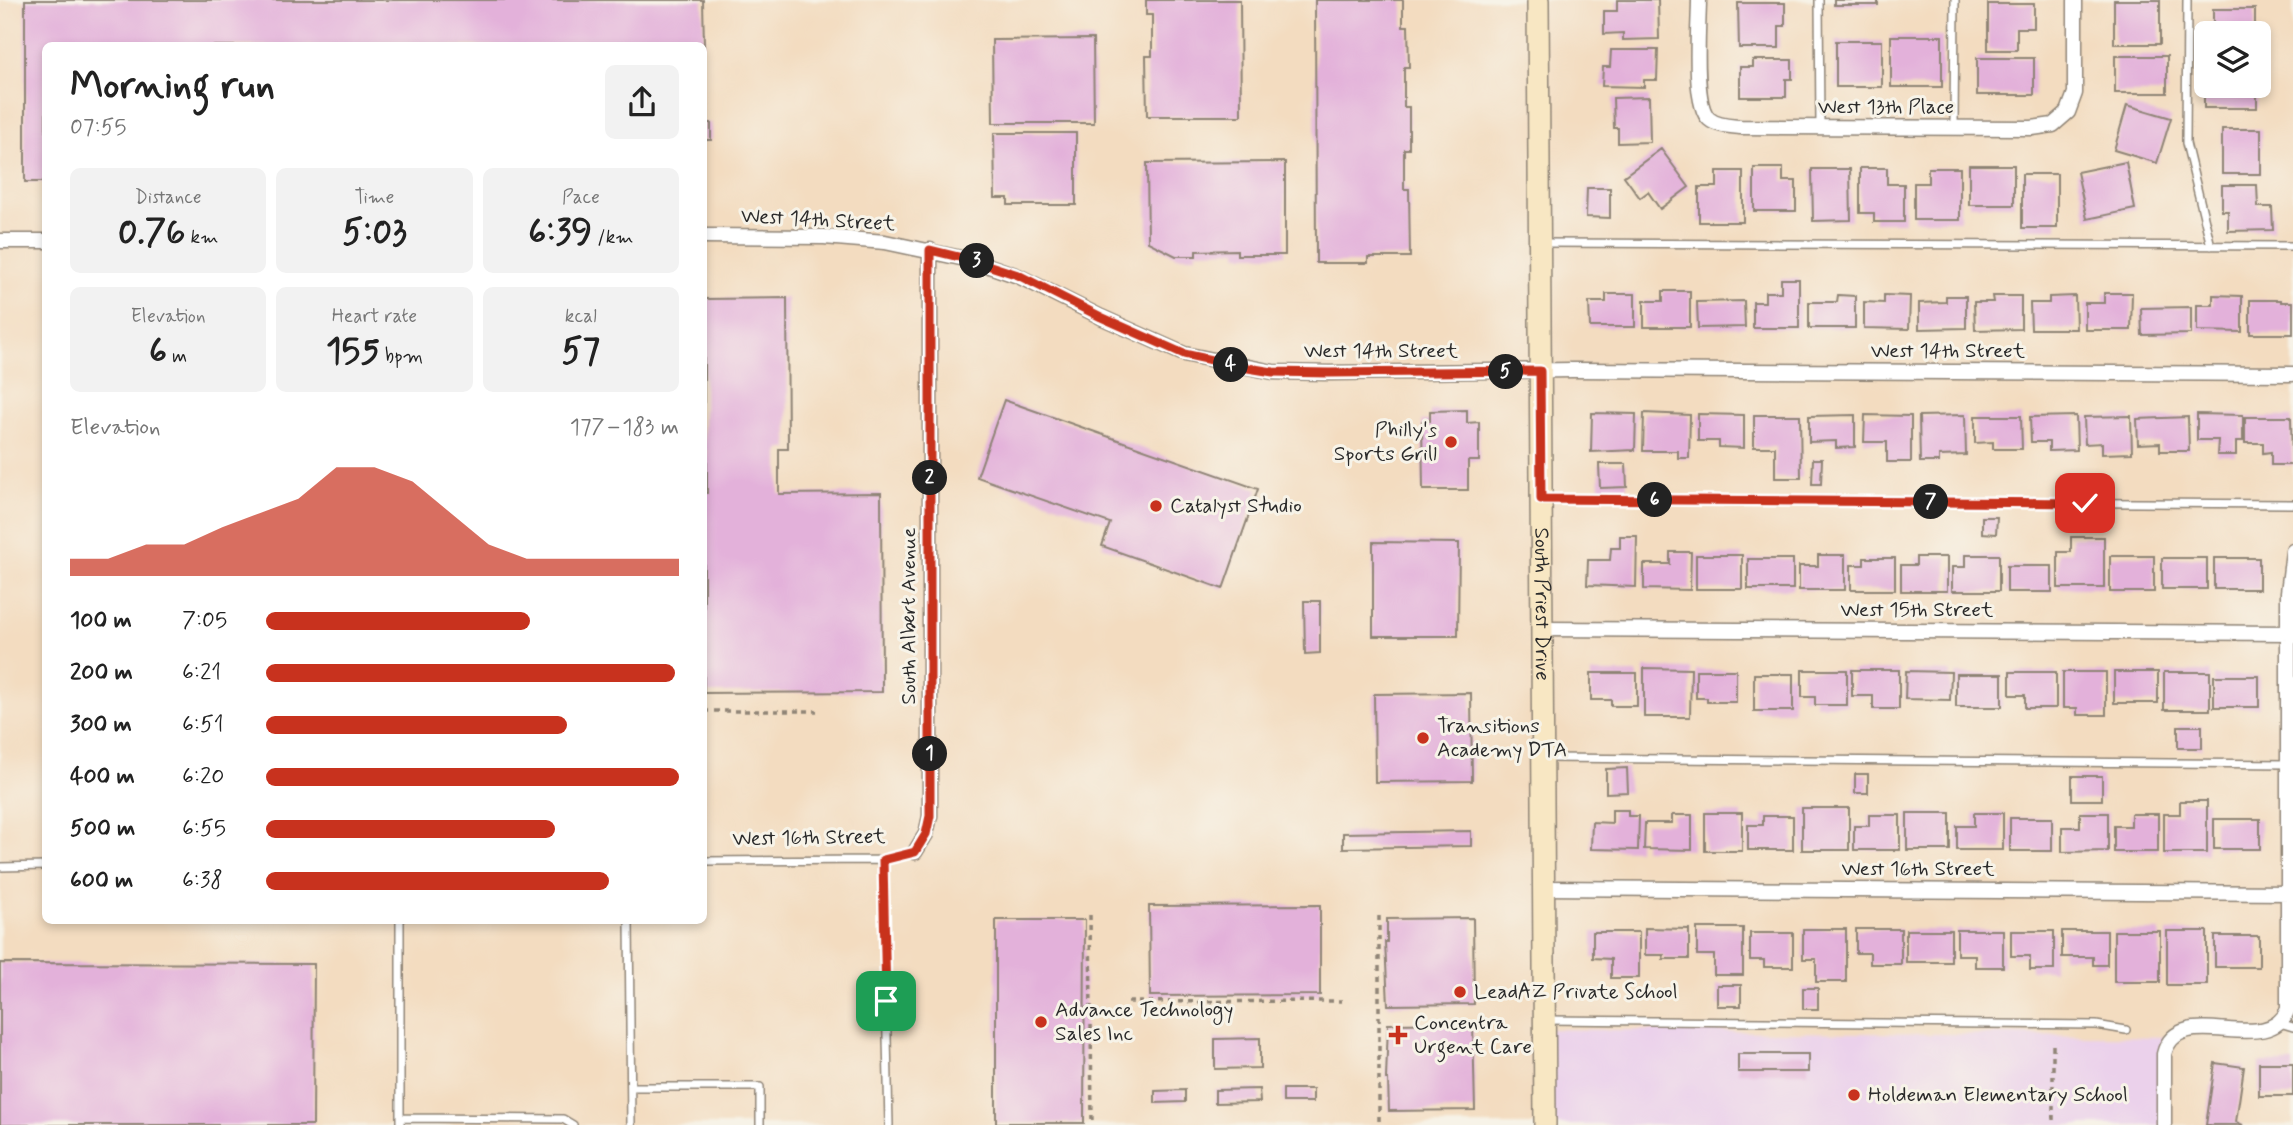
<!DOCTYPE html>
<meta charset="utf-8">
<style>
:root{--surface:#fff;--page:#f2f2f2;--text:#222;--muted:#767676;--accent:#c8321e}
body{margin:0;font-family:Mynerve,sans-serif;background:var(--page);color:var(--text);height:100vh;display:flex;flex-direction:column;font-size:26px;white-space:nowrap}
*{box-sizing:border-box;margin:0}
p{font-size:23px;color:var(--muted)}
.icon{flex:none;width:38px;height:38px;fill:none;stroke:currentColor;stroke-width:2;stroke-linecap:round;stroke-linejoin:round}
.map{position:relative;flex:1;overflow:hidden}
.details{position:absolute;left:42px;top:42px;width:665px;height:882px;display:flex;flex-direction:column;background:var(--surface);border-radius:10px;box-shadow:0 4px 10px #0003}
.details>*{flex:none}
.fabs{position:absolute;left:2194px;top:21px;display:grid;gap:14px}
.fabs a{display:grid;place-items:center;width:77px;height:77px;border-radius:10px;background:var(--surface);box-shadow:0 4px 10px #0003;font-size:35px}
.pin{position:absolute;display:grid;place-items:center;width:60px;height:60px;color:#fff;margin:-30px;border-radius:14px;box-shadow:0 4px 10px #0006}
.km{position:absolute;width:35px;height:35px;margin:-18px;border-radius:50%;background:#222;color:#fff;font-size:19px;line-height:35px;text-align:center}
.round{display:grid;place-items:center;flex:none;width:74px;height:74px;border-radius:10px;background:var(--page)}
.overview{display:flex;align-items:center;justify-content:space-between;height:119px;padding:0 28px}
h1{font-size:38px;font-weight:800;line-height:52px}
.figures{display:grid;grid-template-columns:repeat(3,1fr);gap:10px;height:119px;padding:7px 28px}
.figures div{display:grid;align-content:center;border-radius:10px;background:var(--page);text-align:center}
.figures b{font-size:35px;font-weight:800}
.figures small{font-size:19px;font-weight:400}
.figures p{font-size:19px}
.chart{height:196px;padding:14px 28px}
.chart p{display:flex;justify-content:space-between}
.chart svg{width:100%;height:126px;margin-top:7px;fill:var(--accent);opacity:.7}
ul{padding:0 28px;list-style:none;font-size:23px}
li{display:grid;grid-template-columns:112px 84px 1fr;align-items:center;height:52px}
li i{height:18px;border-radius:9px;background:var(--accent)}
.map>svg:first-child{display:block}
</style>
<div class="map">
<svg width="2293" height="1125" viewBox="0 0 2293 1125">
<rect width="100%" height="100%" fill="#f7f3e8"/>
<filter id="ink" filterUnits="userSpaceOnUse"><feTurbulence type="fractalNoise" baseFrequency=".0143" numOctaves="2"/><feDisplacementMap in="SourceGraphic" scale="14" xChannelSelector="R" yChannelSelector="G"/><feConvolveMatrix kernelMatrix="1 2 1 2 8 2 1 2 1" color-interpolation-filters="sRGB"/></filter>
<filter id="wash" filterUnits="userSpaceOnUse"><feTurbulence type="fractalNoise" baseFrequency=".00686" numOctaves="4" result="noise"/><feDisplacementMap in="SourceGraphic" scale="28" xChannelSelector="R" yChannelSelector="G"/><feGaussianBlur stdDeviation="1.57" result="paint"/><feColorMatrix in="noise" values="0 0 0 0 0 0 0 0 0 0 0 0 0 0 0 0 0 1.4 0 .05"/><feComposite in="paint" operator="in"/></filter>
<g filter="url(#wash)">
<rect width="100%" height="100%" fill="#f3dcc0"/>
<!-- built -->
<path fill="#ebd1eb" d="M1544 1029 2172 1037 2164 1125H1545Z"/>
<g id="blocks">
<!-- building -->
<path fill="#e3b1da" d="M25 0H703L704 46H46V182H25Z
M1146 0H1240L1241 116H1147L1146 56H1152V15H1146Z
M1315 0H1403V26H1408L1409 67H1404V107H1409V149H1404V189H1409L1410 257H1368V263H1316Z
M1617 0H1658L1659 39 1623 40V33L1604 34V11H1617Z
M1834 0H1878V5H1834Z
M2114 0H2160V44H2114Z
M1738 3H1785V26H1779V48H1739Z
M1988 4H2034V28H2017V50H1988Z
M2213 9H2255V33H2213Z
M1891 36H1942V87H1891Z
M1093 39 1094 123H993L992 40Z
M1836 41H1882V87H1836Z
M1611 50H1658L1657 80H1644V87L1602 86 1603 67H1610Z
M2115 56H2167V93H2115Z
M1977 58H2034V95H1977Z
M1753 60H1792V79H1786V97H1740V67H1753Z
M2204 86H2257V108H2204Z
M1649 97 1650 142 1618 143V128H1614L1613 98Z
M2127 105 2171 118 2157 163 2114 150Z
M704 123H711V140H704Z
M2222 129H2261V174H2222Z
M994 133H1076V205H1008V198H995Z
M1661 149 1689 187 1660 209 1648 192 1640 198 1624 176Z
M1285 162V255H1237V250L1196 251V256H1176L1148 242 1147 163Z
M2126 162 2135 209 2087 219 2077 172Z
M1969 165H2014V205H1969Z
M1754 168H1783V181H1796V211H1754Z
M1860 168H1887V184H1904V222H1874V213H1860Z
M1928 168H1960V220H1914V183H1928Z
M1812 169H1850L1851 220 1813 221Z
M1717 171H1743V222H1699V187H1717Z
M2022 174H2057V228H2022Z
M2222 185H2257L2258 207H2272L2273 230 2228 231V211H2222Z
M1587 188H1610V218L1586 217Z
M1781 279H1799V328H1753V302H1765V292H1781Z
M1663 291H1690V327H1644V301H1663Z
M2104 293H2132L2131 330H2085V303H2104Z
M1606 294H1635V327H1590L1589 302H1606Z
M1838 295 1855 296V328H1809V302H1837Z
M1884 295 1910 296 1909 329 1864 328V302L1884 303Z
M2213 295 2242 296V332L2197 331V305H2213Z
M1946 296H1966V328L1919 329V303L1946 302Z
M1992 296H2021V329L1975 330 1974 302H1993Z
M2075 296 2076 329H2031L2030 303H2049V297Z
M787 298 788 449H779V494L881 493 882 692 704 693V493H707V450H704V299Z
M2250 300H2281V302H2293V334H2250Z
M1744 301 1745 327 1698 328 1697 302Z
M2191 307V334L2142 335 2141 308Z
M1004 400 1258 489 1223 589 1102 546 1110 523 977 477Z
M1467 410V423L1479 422V461H1468V490H1423L1422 421H1430V411Z
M1592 413 1636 414 1635 450 1591 452Z
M1644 413 1690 415 1689 458H1678V451H1643Z
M1698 414 1744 415V448L1719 447V441H1698Z
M2197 414 2243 415V441H2236V455H2217L2218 440H2197Z
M1754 415H1800L1801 478H1775V447H1754Z
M1855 415V447L1836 448V441L1809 442V416Z
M1865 415 1911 416V462H1887V442H1864Z
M1965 415 1966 455 1939 456V462H1920L1919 416Z
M1975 416H2021L2022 449H1993V442L1975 443Z
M2076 416 2077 450 2049 451V442H2031L2030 417Z
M2131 416 2132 453 2102 454V443L2085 444 2084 417Z
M2188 417 2189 451H2160V443L2138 444 2137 419Z
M2245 417H2291L2292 465H2271V452L2263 453V443H2245Z
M1813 459H1822L1821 484H1812Z
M1599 464H1626L1627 487 1600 488Z
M1982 517H1997L1996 534 1982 533Z
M1620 536H1637L1636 587 1587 585 1588 560H1610L1611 548H1620Z
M2071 537H2104V588H2058V552H2071Z
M1373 542 1459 543 1458 636H1373Z
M1670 552H1691L1690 590 1644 589V564H1670Z
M1696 555H1742V589H1696Z
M1818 555H1845V590H1799V566H1818Z
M1965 555H1999V591H1952V567H1965Z
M2110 556H2154V592H2110Z
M1916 557H1947V591H1901V565H1916Z
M1864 558H1895V590H1851V565H1864Z
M2162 558H2207V589H2162Z
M2214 558H2259V589H2214Z
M1748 559H1793V589H1748Z
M2007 566H2052V592H2007Z
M1304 601H1320V653L1305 654Z
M1644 668 1691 669 1690 717H1644Z
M1696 670H1736V702H1707V698H1696Z
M1802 670H1847V705H1815V697H1802Z
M1852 670H1899V709H1873V696H1852Z
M1906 671 1951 672 1950 700 1905 699Z
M2010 672H2056V708H2025V695H2010Z
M2063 672H2106V715H2077V708H2063Z
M2114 672H2158V703H2114Z
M2164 672H2210V710H2164Z
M1591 673H1637V706H1611V700H1591Z
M1754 674H1793V711H1754Z
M1956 674H2002V707H1956Z
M2214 676H2259V707H2214Z
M1471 693 1472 781 1375 782 1374 694Z
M2178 726H2202V748H2178Z
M1627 768 1628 792 1606 793V769Z
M1855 774H1868V793H1855Z
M2072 776H2102V800H2072Z
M2180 801H2207V853H2164V814H2180Z
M1802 808H1849V850H1802Z
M1612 810H1628V816H1639L1638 850 1591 849 1592 822 1612 823Z
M1705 813H1742V851H1705Z
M1907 813H1950V850H1907Z
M1974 813H2003V850H1957V826H1974Z
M2080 813H2108V851L2062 852V827H2080Z
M2131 814H2158V852H2114V826H2131Z
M1672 815H1692V850L1644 849 1645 823H1672Z
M1869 815H1900V850H1854V826H1869Z
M1763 816H1793V850H1748V825H1763Z
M2010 818H2052V851H2010Z
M2214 819H2260V849H2214Z
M1471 831V846L1343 848V833Z
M1320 905V995L1150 996 1149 906Z
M1473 918 1474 1004 1388 1005 1385 942H1387V919Z
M996 920H1085L1084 1123H996Z
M1645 928 1689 929V959H1663L1664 955H1645Z
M1697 928H1743V975H1714V955H1697Z
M1803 929H1846V982H1816V959H1803Z
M1856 929H1901V964H1870V953H1856Z
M1906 930H1951V962H1906Z
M1957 930H2003V967H1975V955H1957Z
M2011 931H2054V970H2030V956H2011Z
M2062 931H2107V965H2093V957H2062Z
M2114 931H2160V982H2114Z
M2167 931H2207V985H2167Z
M1593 932H1639V978H1611V959L1593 958Z
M1750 933H1793V967H1764V960H1750Z
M2215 936H2259V967H2215Z
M0 963 314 964 313 1125H0Z
M1717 985H1741V1006H1717Z
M1803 988H1818V1009H1803Z
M1473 1023 1475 1110 1389 1111 1388 1079H1386L1388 1024Z
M1260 1038V1068L1215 1069V1039Z
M1738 1054H1808V1072H1738Z
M2215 1063 2244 1067 2236 1122 2243 1125H2206Z
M2259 1063H2293V1096H2259Z
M1259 1089 1260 1102 1215 1103V1090Z
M1283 1089H1313V1102H1283Z
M1185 1090V1102L1155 1103V1091Z"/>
</g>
</g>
<g filter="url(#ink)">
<use href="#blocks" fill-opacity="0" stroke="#8f8476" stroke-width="2"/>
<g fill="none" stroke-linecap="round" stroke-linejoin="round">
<!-- lane casing -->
<g stroke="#8f8476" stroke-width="10">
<path id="lane" d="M1819 0 1820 127
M2187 0 2186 143 2211 246
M1954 127 1955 0
M1541 243 2293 246
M1545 499 2293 504
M1545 758 2289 764
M883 860 889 1125
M704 861 883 860 915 852
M0 867 46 866
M400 920V1125
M629 920 631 1125
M1546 1020 2096 1025 2126 1030
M2280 1023 2293 1027
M631 1087H760V1125
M400 1118 563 1119 573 1125"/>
</g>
<!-- street casing -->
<g stroke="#8f8476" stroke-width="17">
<path id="street" d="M1699 0C1699 24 1692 104 1709 119 1717 126 1730 126 1740 127L2032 128 2053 125 2068 112 2075 93V0
M704 236 824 237 885 242 975 261 1018 276 1101 317 1184 354 1273 372 1329 373 1573 370 2293 374
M0 241H46
M1541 629 2293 633
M915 852 926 834 930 816V250
M1543 888 2293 893
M2164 1125V1054C2178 998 2268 1060 2288 1009V592L2293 551"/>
</g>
<!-- secondary casing -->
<g stroke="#8f8476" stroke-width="24">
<g id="secondary">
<path id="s1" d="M1538 0 1545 1125"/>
</g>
</g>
<!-- path -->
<path stroke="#8f8476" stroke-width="3.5" stroke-dasharray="5 5" stroke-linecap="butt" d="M704 711H817
M1090 915 1092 1125
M1379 916V1125
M1128 1002 1342 1001
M2053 1045V1125"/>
<!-- lane -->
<use href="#lane" stroke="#fff" stroke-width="7"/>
<!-- street -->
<use href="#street" stroke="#fff" stroke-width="14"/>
<!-- secondary -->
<use href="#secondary" stroke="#f8e7c3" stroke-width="21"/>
</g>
</g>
<g fill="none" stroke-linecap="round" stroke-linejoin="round" filter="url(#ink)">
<!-- route casing -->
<g stroke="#fff" stroke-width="14">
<path id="route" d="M886 1001 883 860 915 852 926 834 930 816V250L975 261 1018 275 1101 317 1184 354 1248 368 1273 372 1329 373 1540 371 1541 499 2085 503"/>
</g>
<!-- route -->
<use href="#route" stroke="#c8321e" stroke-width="9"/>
</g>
<!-- markers -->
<g fill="#c8321e" stroke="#f7f3e8" stroke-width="2.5">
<circle cx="1451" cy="442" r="7"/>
<circle cx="1156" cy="506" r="7"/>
<circle cx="1423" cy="738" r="7"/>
<circle cx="1460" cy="992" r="7"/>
<circle cx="1041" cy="1022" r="7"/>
<path d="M1394.5 1024.5h7v7h7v7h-7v7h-7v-7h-7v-7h7z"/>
<circle cx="1854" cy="1095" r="7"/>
</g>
<g text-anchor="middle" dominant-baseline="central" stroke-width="6" stroke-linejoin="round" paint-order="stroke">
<!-- street labels -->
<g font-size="21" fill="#2b2b2b" stroke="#f7f3e8">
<text x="1886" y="107">West 13th Place</text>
<text transform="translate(818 220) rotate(3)">West 14th Street</text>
<text x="1381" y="351">West 14th Street</text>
<text x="1948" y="351">West 14th Street</text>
<text stroke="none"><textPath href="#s1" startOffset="604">South Priest Drive</textPath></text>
<text x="1917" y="610">West 15th Street</text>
<text transform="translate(909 616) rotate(-90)">South Albert Avenue</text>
<text transform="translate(809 838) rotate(-1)">West 16th Street</text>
<text x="1918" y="869">West 16th Street</text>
</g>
<!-- poi labels -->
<g font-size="21" fill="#2b2b2b" stroke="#f7f3e8" text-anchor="start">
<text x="1437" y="430" text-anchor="end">Philly's<tspan x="1437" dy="24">Sports Grill</tspan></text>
<text x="1170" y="506">Catalyst Studio</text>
<text x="1437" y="726">Transitions<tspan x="1437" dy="24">Academy DTA</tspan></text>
<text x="1474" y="992">LeadAZ Private School</text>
<text x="1055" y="1010">Advance Technology<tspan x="1055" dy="24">Sales Inc</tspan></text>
<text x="1414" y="1023">Concentra<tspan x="1414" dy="24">Urgent Care</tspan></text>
<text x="1868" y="1095">Holdeman Elementary School</text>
</g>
</g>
</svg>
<div class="fabs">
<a><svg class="icon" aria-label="layers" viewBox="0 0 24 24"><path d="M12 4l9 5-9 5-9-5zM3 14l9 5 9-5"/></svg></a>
</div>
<div class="pin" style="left:886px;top:1001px;background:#1e9e55"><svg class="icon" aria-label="arrive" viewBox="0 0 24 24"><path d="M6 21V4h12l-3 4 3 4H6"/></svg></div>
<div class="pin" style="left:2085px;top:503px;background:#d93025"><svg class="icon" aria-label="check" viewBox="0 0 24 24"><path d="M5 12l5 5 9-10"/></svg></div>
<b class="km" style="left:930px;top:754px">1</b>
<b class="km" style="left:930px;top:478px">2</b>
<b class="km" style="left:977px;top:261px">3</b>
<b class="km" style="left:1231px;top:365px">4</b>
<b class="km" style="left:1506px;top:372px">5</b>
<b class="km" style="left:1655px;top:500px">6</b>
<b class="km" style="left:1931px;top:502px">7</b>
<section class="details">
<div class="overview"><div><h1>Morning run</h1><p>07:55</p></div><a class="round"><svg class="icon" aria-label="share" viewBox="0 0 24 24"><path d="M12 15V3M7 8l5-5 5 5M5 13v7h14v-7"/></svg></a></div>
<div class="figures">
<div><p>Distance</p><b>0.76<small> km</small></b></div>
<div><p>Time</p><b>5:03</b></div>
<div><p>Pace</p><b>6:39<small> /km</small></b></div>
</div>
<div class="figures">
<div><p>Elevation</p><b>6<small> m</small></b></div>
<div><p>Heart rate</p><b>155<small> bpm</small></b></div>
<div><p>kcal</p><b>57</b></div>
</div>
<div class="chart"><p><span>Elevation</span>177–183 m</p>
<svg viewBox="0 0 160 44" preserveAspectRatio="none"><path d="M0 44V38L10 38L20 33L30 33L40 27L50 22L60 17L70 6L80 6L90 11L100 22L110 33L120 38L130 38L140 38L150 38L160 38V44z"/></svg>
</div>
<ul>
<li><b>100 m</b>7:05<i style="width:64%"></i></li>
<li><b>200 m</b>6:21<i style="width:99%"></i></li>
<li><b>300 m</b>6:51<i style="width:73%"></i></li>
<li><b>400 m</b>6:20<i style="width:100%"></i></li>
<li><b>500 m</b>6:55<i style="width:70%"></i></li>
<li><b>600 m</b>6:38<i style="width:83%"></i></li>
</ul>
</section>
</div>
